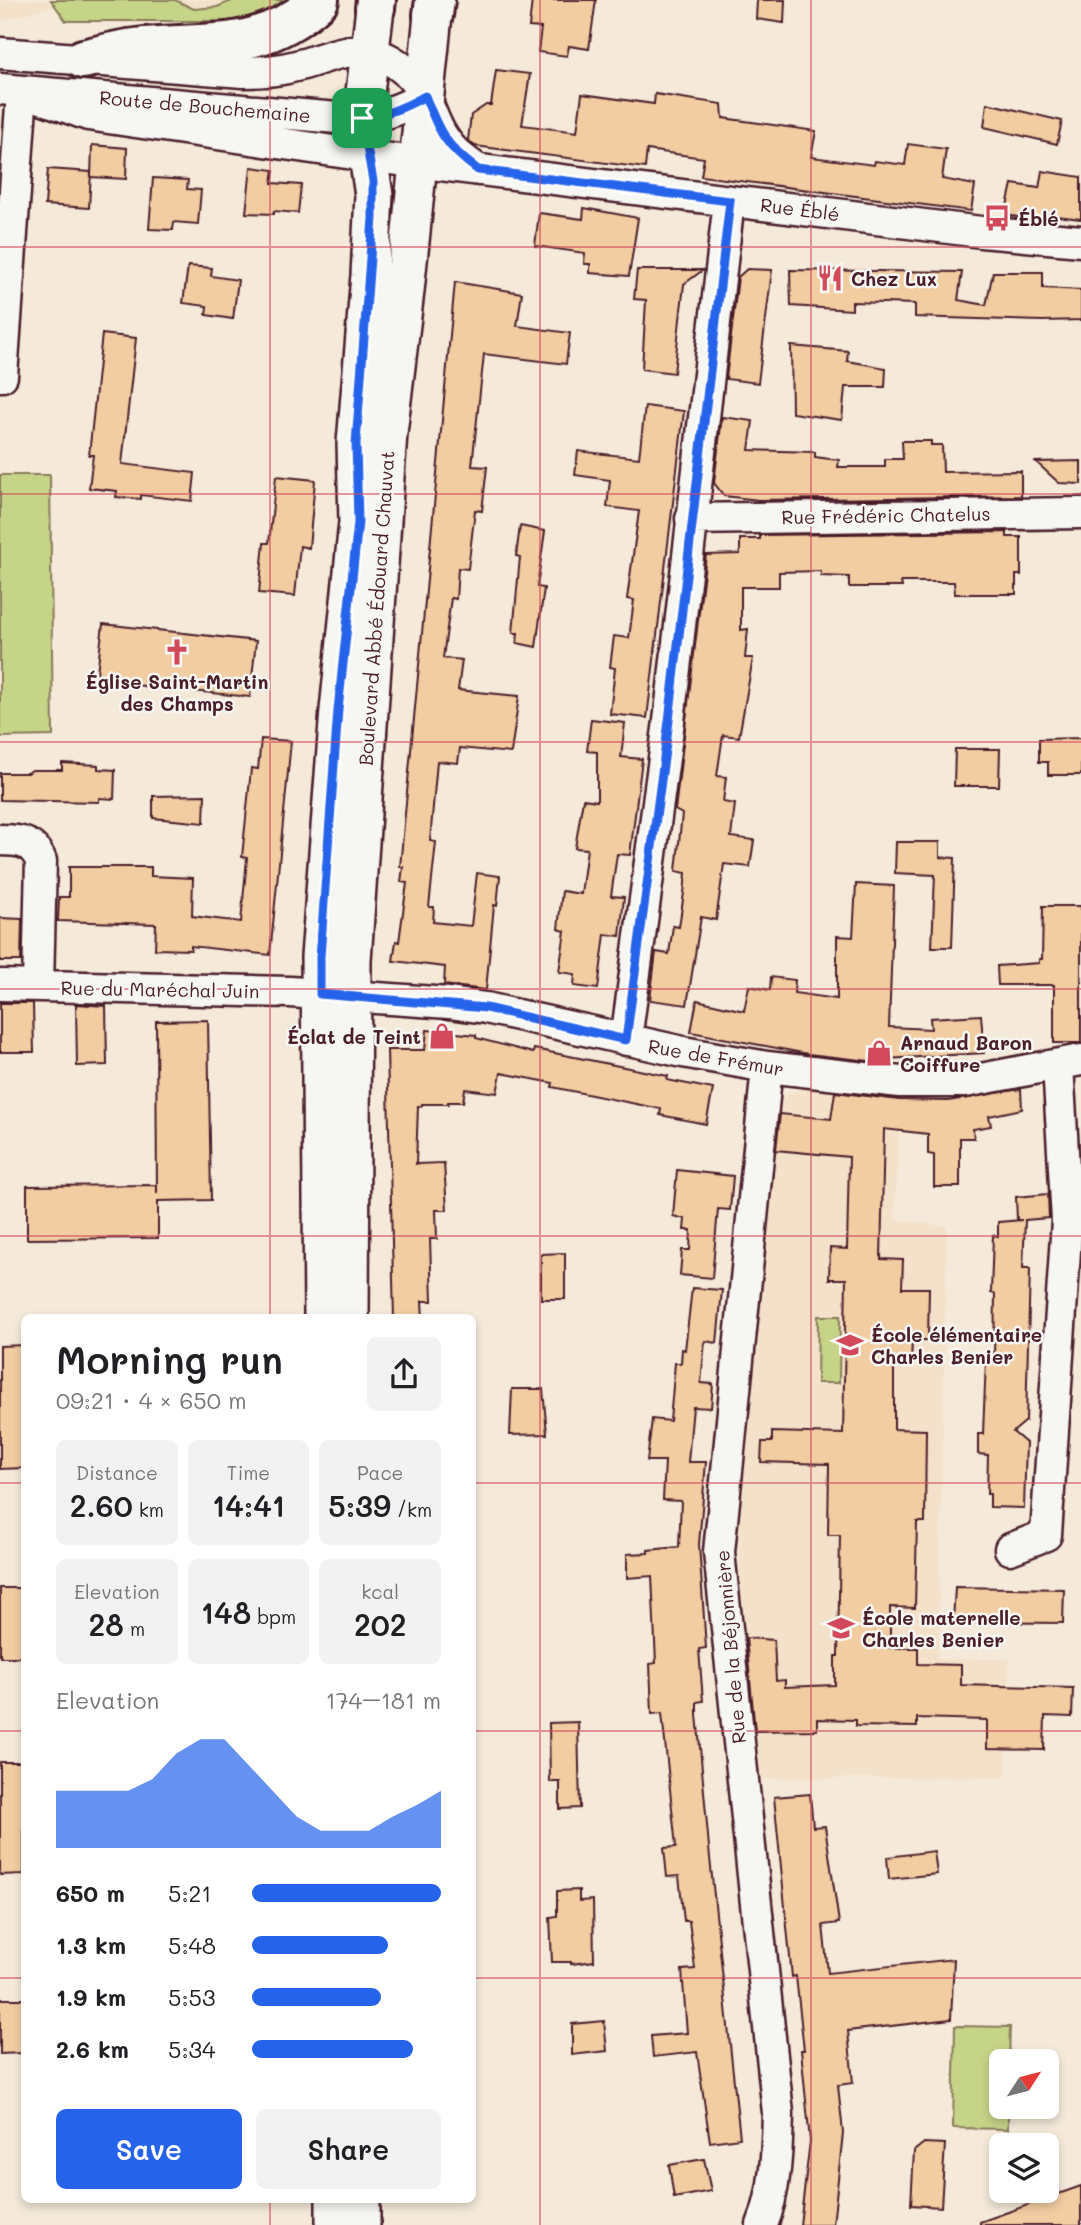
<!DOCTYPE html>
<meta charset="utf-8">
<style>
:root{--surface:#fff;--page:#f2f2f2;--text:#202124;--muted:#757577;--accent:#2563eb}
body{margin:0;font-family:Mali,sans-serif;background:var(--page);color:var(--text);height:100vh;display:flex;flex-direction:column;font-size:26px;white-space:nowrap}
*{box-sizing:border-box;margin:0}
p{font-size:23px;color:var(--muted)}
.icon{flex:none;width:38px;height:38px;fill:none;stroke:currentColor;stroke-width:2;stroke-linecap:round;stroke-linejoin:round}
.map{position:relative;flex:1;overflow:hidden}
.panel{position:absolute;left:21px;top:1314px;width:455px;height:889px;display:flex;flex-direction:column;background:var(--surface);border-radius:10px;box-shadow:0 4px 10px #0003}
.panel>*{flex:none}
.needle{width:46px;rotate:54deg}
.tools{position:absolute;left:989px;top:2049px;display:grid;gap:14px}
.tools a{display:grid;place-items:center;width:70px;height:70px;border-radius:10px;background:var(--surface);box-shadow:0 4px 10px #0003;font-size:35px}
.pin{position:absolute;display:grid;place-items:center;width:60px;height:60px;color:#fff;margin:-30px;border-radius:14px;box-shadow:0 4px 10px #0006}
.round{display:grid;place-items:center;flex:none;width:74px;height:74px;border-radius:10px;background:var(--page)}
.overview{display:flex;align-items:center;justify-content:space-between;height:119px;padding:0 35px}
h1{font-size:38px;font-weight:600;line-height:52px}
.figures{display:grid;grid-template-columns:repeat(3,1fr);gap:10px;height:119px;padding:7px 35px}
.figures div{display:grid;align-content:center;border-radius:10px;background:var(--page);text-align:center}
.figures b{font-size:30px;font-weight:600}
.figures small{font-size:19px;font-weight:400}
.figures p{font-size:19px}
.chart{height:196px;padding:14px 35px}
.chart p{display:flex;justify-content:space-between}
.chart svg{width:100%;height:126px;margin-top:7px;fill:var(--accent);opacity:.7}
.action{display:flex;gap:14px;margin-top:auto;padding:14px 35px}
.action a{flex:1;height:80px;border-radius:10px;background:var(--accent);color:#fff;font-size:28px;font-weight:600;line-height:80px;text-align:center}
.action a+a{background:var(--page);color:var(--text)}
ul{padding:0 35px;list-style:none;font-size:23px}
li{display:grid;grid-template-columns:112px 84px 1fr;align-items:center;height:52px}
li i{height:18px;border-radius:9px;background:var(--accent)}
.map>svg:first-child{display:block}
</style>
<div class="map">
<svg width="1081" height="2225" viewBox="0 0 1081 2225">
<rect width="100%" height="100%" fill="#f5eada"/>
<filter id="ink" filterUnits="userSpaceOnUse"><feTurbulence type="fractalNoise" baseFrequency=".0143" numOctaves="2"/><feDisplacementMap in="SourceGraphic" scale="14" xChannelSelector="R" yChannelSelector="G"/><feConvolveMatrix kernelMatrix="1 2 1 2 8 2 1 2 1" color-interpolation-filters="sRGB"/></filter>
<g filter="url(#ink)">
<!-- built -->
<path fill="#f4e1c9" d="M0 0H286L230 21 120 23 66 21 53 6 0 21Z
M802 1088 900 1098 895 1220 947 1226 938 1659H1009L1006 1777 758 1779 742 1637 739 1535 778 1113 782 1100 786 1095Z"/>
<!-- green -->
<path fill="#c6d488" stroke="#887a5a" stroke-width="2" d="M51 0H175L194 9 217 7 234 0H286L264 16 230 21H66Z
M0 475H50L53 736 0 737Z
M818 1316H840L839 1383H817Z
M955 2026 1010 2027 1009 2061 1001 2062V2107H1008V2129L953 2128Z"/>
<!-- building -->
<path fill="#f2cda2" stroke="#4a1f2b" stroke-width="2" d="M532 0H596L589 49 569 46 567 56 538 52 541 28 529 27Z
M757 0H785L784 23 756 19Z
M496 70 530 74 522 125 577 132 582 94 654 104 655 94 722 104 723 118 816 131 811 157 874 165 875 161 905 165 908 144 946 149 942 179 975 185 971 211 701 176 704 158 647 150 645 168 475 146 468 140 471 115 486 105H491Z
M987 103 1062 121 1057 144 984 127Z
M92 145 127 148 126 179 91 177Z
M251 167 274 170 272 183 301 185 298 213 274 211V214L246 213Z
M48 169 91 172 89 208 45 205Z
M1042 171 1081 177V219L1042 214 1041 220 1005 215 1012 184 1039 188Z
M153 178 188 180 187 189 201 190 198 224 174 222 173 230 149 229Z
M584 208 638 218 629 276 590 273V264H584L585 253 535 246 539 213 583 219Z
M188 266 212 268 211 276 238 280 233 319 206 315 207 306 183 303Z
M747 269 772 270 758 383 726 379 738 277Z
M637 270H703L684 284 674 373 642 369 646 300 634 299Z
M790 270 962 272 958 300 986 305 993 272H1043V288L1081 290V320L1043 321 915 317V304L852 302V310L791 306Z
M455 282 522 293 517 326 570 333 566 364 484 354 472 466 487 467 482 511 475 510 468 569 458 568 456 599 451 598 443 658 462 660 458 690 519 696 511 753 460 748 458 763 437 761 430 841 436 842 429 907H434L433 922 471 926 477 873 500 876 497 906 494 905 486 990 444 985 445 967 393 961 396 941 399 942 407 883 401 882 403 867H400Z
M102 334 136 338 122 464 195 473 192 501 141 495V499L116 497 117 491 89 488 93 455H89Z
M791 346 848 351 847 361 886 368 885 387H845L842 420 792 413Z
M645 406 684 411 647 718 610 714 615 668 610 667 614 636 629 638 634 600 627 599 639 511 607 507 610 480 575 475 578 451 639 458Z
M722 417 753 421 749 450 815 452V457L839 460 838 467H885V459H903L902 441H931V445H942L943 472 1021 471V496L759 500 724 496 714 483Z
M1081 461V484L1059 483 1036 462Z
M276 476 315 480 309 548 300 546 295 596 259 593 264 543H269Z
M520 526 545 531 537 587 544 588 536 647 517 643 518 633H513L520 557 516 556Z
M1007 532V537H1021V575H1016V594H955L954 582H901L902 587H849V577L821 576V571L779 572V587H741V630L748 629 745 658H753L739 737 723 735 717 776 726 777 723 802 735 804 731 837 754 840 750 867 724 864 716 920 701 917 687 1005 650 1000 656 952 669 954 673 926 679 927 684 893 686 873 676 871 682 814 675 810 706 555 740 554V539H760V535Z
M103 624 256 641 250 697 96 681Z
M591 719 625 723 621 757 642 759 630 855 617 854 611 896 624 897 620 936 605 934 598 989 574 986 575 974 559 972 565 931 558 929 562 891 581 894 587 849 575 848 583 799 597 801V752L587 751Z
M1081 738V775H1048V762H1039V739Z
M261 739 291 741 270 955 191 946V950L155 949 156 924 58 921 59 897H69V867H151V876L193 878 192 916 241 922 247 858 242 857 250 779 251 768 258 769Z
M955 749H1000L999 786H954Z
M62 763 98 765V769L115 770 114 799 99 798V802L0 800V773H28L32 770H62Z
M205 795 204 823 153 818V796Z
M896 842H940V857L955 858 952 947H932L935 875 895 873Z
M856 884 894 886 889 1027 931 1029 930 1018 981 1015 984 1053 887 1059V1063L808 1054 691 1032 697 1000 744 1011 749 986 770 990 771 977 795 980 794 993 837 999V936L853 937Z
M1043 906H1081V1043H1054V985H998L997 966 1039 963V959H1042Z
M0 918 22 919 21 961H0Z
M0 1003H33L34 1052H0Z
M76 1004 106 1006 107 1065 77 1066Z
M208 1020 211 1200 158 1201V1238L27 1239V1186L157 1185V1193L156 1021Z
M427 1030 476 1035V1038L533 1053 534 1049 634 1069 668 1076 667 1080 713 1089 706 1124 660 1115 661 1109 552 1087 553 1083 501 1073 497 1093 465 1089 463 1102H448V1104H422V1106H418L416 1164 444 1163 447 1210H436L437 1239H430L432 1301H422L423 1318H394L387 1050H425Z
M1021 1089 1022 1109 989 1116 991 1126 973 1129 974 1138H960V1187H934V1155L928 1154V1134L884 1129 881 1259 903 1260 902 1288H929L928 1340H912L911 1363H894V1429L926 1430 925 1522H917L915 1608 890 1607V1648H918V1664L961 1665V1685L1073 1688 1072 1717 1045 1716 1044 1750 987 1749V1720L917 1718V1727L856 1726V1720L817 1719V1730L755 1731 746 1638 774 1640 776 1681 785 1680V1687L835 1685V1656H838L840 1535H828L829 1464 761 1462 762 1442H772V1432L843 1434 846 1279H829L830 1248 847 1249 849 1157 776 1150 780 1114 831 1119 835 1092 899 1100 948 1101Z
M677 1170 733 1176 730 1210 718 1209 712 1278 680 1275 682 1250H690L691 1230H684L685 1219 673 1216Z
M1048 1194 1049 1218 1025 1220 1023 1268H1030L1026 1421 1013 1432 1026 1443 1024 1508 990 1507V1494H987L988 1455 978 1454V1434H983L986 1359H994L995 1294 991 1293 993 1235 998 1236V1222L1022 1220H1017L1016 1197Z
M565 1253V1299H541V1254Z
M692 1288 722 1290 717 1343 705 1341 701 1383 713 1384 711 1408 693 1407 688 1462H706L699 1544 706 1648 699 1649 703 1701 697 1702V1714L710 1858 740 2138 710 2142 697 2052 653 2057 651 2036 687 2033 682 1970 695 1969 689 1921H684L679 1876 667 1877 664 1848 676 1847 662 1713 652 1714 650 1664 656 1663 652 1576 627 1578V1554L648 1553V1550L679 1547 681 1501 663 1500 665 1461H647L652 1419 670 1421 675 1363H681L682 1349 685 1350Z
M24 1345V1468L0 1469V1346Z
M512 1389H543L547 1434 510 1435Z
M955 1587 1064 1589 1063 1623 953 1622Z
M0 1588H24V1657H0Z
M578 1722 580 1808 560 1809V1782H550L549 1723Z
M0 1762H24V1874L0 1875Z
M810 1794 813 1827 825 1826 839 1923 823 1925 828 1973 954 1959 951 2019 848 2031 853 2083 838 2085 843 2133 833 2225H800L810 2141 801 2050H804L796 1976 792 1977 774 1797Z
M934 1851 937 1874 889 1879 887 1857Z
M579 1890V1901L593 1900 594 1961 571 1964V1962H552L550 1917 557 1916V1891Z
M0 1999H24V2053L0 2054Z
M604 2021 607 2051 572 2055V2024Z
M924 2143 945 2144 941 2207 911 2205 914 2151Z
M704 2159 711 2191 674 2198 669 2165Z
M1081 2186V2225H980V2222Z"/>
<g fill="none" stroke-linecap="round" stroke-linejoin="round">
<!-- minor casing -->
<g stroke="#4a1f2b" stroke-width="35">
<path id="minor" d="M0 53 243 72C261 72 278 71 296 66 315 62 334 52 353 51 385 50 412 70 425 98 431 111 435 125 443 137 452 152 464 160 478 170
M0 89 349 119C378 118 400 110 425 96
M22 91 88 115 367 156 981 232 1081 241
M0 376H2L22 91
M691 519 1081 513
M0 840C19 840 33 841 41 861L38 986
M0 985 290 992 449 1003 486 1008 683 1052 767 1067 900 1082H965L1081 1060
M626 1040 669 721 729 201
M1010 1549 1046 1535 1067 1221 1058 1065
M762 2225C776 2191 777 2150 778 2113L719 1552 767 1067"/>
</g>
<!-- major casing -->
<g stroke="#4a1f2b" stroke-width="42">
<path id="major" d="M323 1318 320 957 339 710 358 522 356 443 370 275 374 195 362 118 375 8
M350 1318 352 960 388 433 405 291 433 15
M335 2200V2225
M361 2200V2225"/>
</g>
<!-- highway casing -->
<g stroke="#4a1f2b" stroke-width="44">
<path id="highway" d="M375 8 376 0
M433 15 435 0
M83 59C101 55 118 50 136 48 206 40 261 54 319 0"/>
</g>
<!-- minor -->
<use href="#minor" stroke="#f6f6f2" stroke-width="30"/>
<!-- major -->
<use href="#major" stroke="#f6f6f2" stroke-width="37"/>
<!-- highway -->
<use href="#highway" stroke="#f6f6f2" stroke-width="38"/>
</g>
</g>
<g fill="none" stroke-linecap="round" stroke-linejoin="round" filter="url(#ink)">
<!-- route casing -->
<g stroke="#fff" stroke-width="14">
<path id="route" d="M425 96C439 132 446 147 478 170L730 201 669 721 626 1040 486 1008 320 994V957L338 710 358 522 356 443 373 218V181L362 118C386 115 404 108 425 96Z"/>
</g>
<!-- route -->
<use href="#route" stroke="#2563eb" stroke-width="9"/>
</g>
<!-- grid -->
<path fill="none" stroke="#d1495b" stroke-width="2" stroke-opacity="0.55" d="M270 0V1318M540 0V2225M811 0V2225M0 247H1081M0 494H1081M0 742H1081M0 989H1081M0 1236H1081M0 1483H24M472 1483H1081M0 1731H24M472 1731H1081M0 1978H24M472 1978H1081M270 2200V2225"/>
<!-- icons -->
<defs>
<g id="bus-bare" transform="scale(2.1)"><path d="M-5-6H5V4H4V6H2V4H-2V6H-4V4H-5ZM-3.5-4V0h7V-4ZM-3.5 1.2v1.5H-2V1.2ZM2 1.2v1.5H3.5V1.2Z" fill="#d1495b" stroke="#f6f6f2" stroke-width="2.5" paint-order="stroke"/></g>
<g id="restaurant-bare" transform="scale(2.1)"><path d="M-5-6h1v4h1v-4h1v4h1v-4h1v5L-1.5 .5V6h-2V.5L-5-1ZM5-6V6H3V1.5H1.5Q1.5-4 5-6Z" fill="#d1495b" stroke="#f6f6f2" stroke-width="2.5" paint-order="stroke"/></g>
<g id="church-bare" transform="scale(2.1)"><path d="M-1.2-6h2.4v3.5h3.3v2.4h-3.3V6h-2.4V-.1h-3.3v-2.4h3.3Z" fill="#d1495b" stroke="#f6f6f2" stroke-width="2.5" paint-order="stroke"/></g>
<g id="shop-bare" transform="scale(2.1)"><path d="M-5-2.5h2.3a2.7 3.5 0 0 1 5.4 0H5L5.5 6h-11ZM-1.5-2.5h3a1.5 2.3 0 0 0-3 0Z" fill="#d1495b" stroke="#f6f6f2" stroke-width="2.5" paint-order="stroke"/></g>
<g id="school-bare" transform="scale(2.1)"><path d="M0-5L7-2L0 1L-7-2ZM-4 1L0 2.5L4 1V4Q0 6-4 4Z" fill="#d1495b" stroke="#f6f6f2" stroke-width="2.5" paint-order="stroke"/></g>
</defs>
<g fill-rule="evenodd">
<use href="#bus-bare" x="997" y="218"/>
<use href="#restaurant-bare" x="830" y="278"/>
<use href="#church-bare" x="177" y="652"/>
<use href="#shop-bare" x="442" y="1036"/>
<use href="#shop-bare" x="879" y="1053"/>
<use href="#school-bare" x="850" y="1345"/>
<use href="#school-bare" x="841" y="1628"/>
</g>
<g text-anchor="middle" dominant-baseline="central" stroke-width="5" stroke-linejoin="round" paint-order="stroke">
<!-- street labels -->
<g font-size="19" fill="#4a1f2b" stroke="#f6f6f2">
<text transform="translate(205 106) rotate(5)">Route de Bouchemaine</text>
<text transform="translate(800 209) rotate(7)">Rue Éblé</text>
<text transform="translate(886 515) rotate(-1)">Rue Frédéric Chatelus</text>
<text transform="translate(376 608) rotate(-86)">Boulevard Abbé Édouard Chauvat</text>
<text transform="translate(160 989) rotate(1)">Rue du Maréchal Juin</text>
<text transform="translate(716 1057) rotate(10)">Rue de Frémur</text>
<text transform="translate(730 1647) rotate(-95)">Rue de la Béjonnière</text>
</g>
<!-- poi labels -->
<g font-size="19" font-weight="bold" fill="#4a1f2b" stroke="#f6f6f2" text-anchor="start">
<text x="1018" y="218">Éblé</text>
<text x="851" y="278">Chez Lux</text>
<text x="177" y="681" text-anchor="middle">Église Saint-Martin<tspan x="177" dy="22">des Champs</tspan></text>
<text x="421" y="1036" text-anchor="end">Éclat de Teint</text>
<text x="900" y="1042">Arnaud Baron<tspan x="900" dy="22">Coiffure</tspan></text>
<text x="871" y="1334">École élémentaire<tspan x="871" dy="22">Charles Benier</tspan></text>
<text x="862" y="1617">École maternelle<tspan x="862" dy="22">Charles Benier</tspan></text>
</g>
</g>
</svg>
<div class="tools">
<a><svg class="needle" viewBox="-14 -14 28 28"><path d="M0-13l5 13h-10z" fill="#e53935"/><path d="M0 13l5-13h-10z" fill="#757577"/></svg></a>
<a><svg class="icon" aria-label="layers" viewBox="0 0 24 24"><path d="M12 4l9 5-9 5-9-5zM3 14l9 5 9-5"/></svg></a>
</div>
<div class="pin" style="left:362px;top:118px;background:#1e9e55"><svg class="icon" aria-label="arrive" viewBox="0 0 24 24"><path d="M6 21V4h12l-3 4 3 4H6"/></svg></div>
<section class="panel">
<div class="overview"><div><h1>Morning run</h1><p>09:21 · 4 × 650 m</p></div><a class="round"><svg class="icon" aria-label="share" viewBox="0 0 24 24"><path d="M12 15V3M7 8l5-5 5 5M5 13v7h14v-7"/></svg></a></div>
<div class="figures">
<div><p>Distance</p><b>2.60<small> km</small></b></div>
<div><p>Time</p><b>14:41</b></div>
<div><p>Pace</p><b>5:39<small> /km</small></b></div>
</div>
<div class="figures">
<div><p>Elevation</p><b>28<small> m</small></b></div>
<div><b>148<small> bpm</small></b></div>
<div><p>kcal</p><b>202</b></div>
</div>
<div class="chart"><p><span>Elevation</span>174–181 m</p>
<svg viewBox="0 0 160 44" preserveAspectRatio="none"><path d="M0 44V24L10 24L20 24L30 24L40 20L50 11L60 6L70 6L80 15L90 24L100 33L110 38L120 38L130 38L140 33L150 29L160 24V44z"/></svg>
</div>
<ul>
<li><b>650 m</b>5:21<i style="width:100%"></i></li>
<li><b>1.3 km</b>5:48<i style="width:72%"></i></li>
<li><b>1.9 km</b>5:53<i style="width:68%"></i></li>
<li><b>2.6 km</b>5:34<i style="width:85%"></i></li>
</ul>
<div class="action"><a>Save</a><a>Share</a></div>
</section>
</div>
